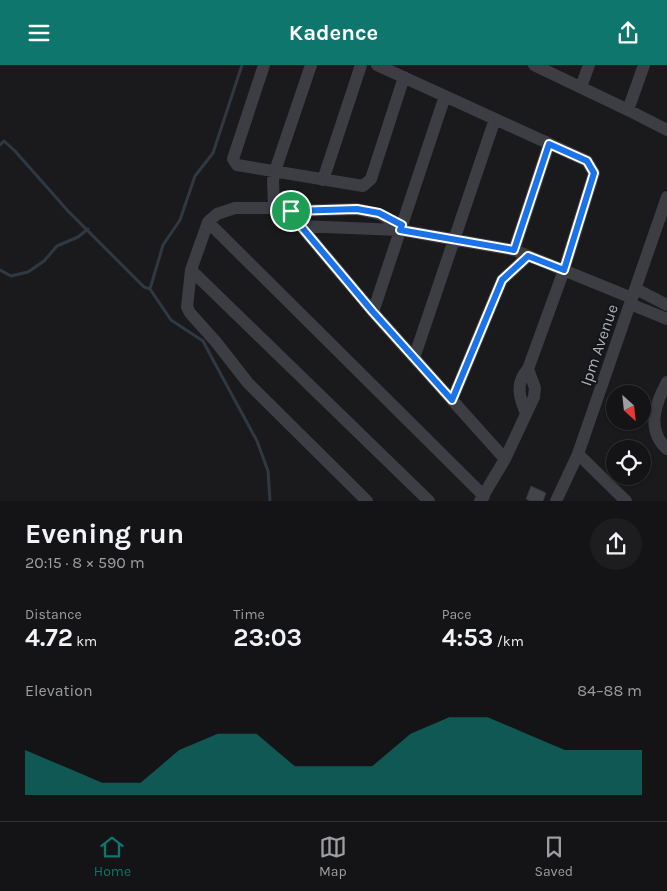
<!DOCTYPE html>
<meta charset="utf-8">
<style>
:root{--surface:#141416;--page:#1d1d1f;--text:#f1f3f6;--muted:#9d9ea1;--line:#333335;--accent:#0f766e}
body{margin:0;font-family:Karla,sans-serif;background:var(--page);color:var(--text);height:100vh;display:flex;flex-direction:column;font-size:19px;white-space:nowrap}
*{box-sizing:border-box;margin:0}
p{font-size:16px;color:var(--muted)}
.icon{flex:none;width:28px;height:28px;fill:none;stroke:currentColor;stroke-width:2;stroke-linecap:round;stroke-linejoin:round}
.map{position:relative;height:436px;overflow:hidden}
.side{display:flex;flex-direction:column;background:var(--surface);flex:1}
.side>*{flex:none}
.needle{width:32px;rotate:153deg}
.tools{position:absolute;left:606px;top:320px;display:grid;gap:10px}
.tools a{display:grid;place-items:center;width:45px;height:45px;border-radius:50%;background:var(--surface);box-shadow:0 1px 4px #0004,0 0 0 1px var(--line);font-size:25px}
.pin{position:absolute;display:grid;place-items:center;width:42px;height:42px;color:#fff;margin:-21px;border:2px solid #fff;border-radius:50%;box-shadow:0 1px 5px #0007}
.round{display:grid;place-items:center;flex:none;width:52px;height:52px;border-radius:26px;background:var(--page)}
.head{display:flex;align-items:center;justify-content:space-between;height:85px;padding:0 25px}
h1{font-size:28px;font-weight:700;line-height:38px}
.metrics{display:grid;grid-template-columns:repeat(3,1fr);gap:8px;height:85px;padding:5px 25px}
.metrics div{display:grid;align-content:center}
.metrics b{font-size:25px;font-weight:700}
.metrics small{font-size:14px;font-weight:400}
.metrics p{font-size:14px}
.chart{height:140px;padding:10px 25px}
.chart p{display:flex;justify-content:space-between}
.chart svg{width:100%;height:90px;margin-top:5px;fill:var(--accent);opacity:.7}
header{display:flex;justify-content:space-between;align-items:center;height:65px;padding:0 25px;background:var(--accent);color:#fff;font-size:22px;font-weight:700}
.menu{display:flex;justify-content:space-around;align-items:center;height:70px;border-top:1px solid var(--line);background:var(--surface);font-size:14px;color:var(--muted)}
.menu a{display:grid;justify-items:center;gap:2px}
.menu .active{color:var(--accent)}
.map>svg:first-child{display:block}
</style>
<header><svg class="icon" aria-label="menu" viewBox="0 0 24 24"><path d="M4 6h16M4 12h16M4 18h16"/></svg>Kadence<svg class="icon" aria-label="share" viewBox="0 0 24 24"><path d="M12 15V3M7 8l5-5 5 5M5 13v7h14v-7"/></svg></header>
<div class="map">
<svg width="667" height="436" viewBox="0 0 667 436">
<rect width="100%" height="100%" fill="#1a1a1d"/>
<g fill="none" stroke-linecap="round" stroke-linejoin="round">
<!-- stream -->
<path stroke="#2e3943" stroke-width="3" d="M242 0 213 88 195 111 180 155 163 180 150 224 171 255 203 276 212 293 257 376 268 406 270 436
M0 80 4 76 15 86 68 146 144 222 150 224
M0 205 11 211 28 207 44 196 57 181 78 172 88 164"/>
</g>
<!-- building -->
<path fill="#44454a" stroke="#343439" d="M531 421 546 428 543 436H530L526 434Z"/>
<g fill="none" stroke-linecap="round" stroke-linejoin="round">
<!-- minor -->
<path stroke="#3d3d44" stroke-width="12" d="M264 0 233 94 237 100 363 121 371 114 404 12
M377 0 587 96 594 108 564 205 528 304C515 318 519 332 526 348
M534 0 628 45 667 65
M581 22 589 0
M628 45 644 0
M323 115 361 0
M274 143 273 115 275 106 311 0
M291 146 357 144 379 149 402 161
M208 157 484 431
M300 161 400 165 514 185 632 233
M514 185 549 79
M191 205 429 436
M636 224 667 240
M630 239 667 254
M373 247 445 31
M414 293 495 54
M667 317C655 339 646 365 667 384
M452 335 502 215 528 191
M578 389 626 436
M367 436 248 318 216 277 190 248 187 242 191 205 208 157 217 149 235 143H274L291 146 294 153 373 247 505 394
M480 436 505 394 534 332 535 323 528 304
M556 436 578 389 667 132"/>
</g>
<g fill="none" stroke-linecap="round" stroke-linejoin="round">
<!-- route casing -->
<g stroke="#fff" stroke-width="10">
<path id="route" d="M549 79 587 96 594 108 564 205 528 191 502 215 452 335 373 247 294 153 291 146 357 144 379 148 402 160 400 165 514 185Z"/>
</g>
<!-- route -->
<use href="#route" stroke="#1a73e8" stroke-width="6"/>
</g>
<g text-anchor="middle" dominant-baseline="central" stroke-width="4" stroke-linejoin="round" paint-order="stroke">
<!-- street labels -->
<g font-size="16" fill="#abb0bd" stroke="#151518">
<text transform="translate(599 280) rotate(-71)">Ipm Avenue</text>
</g>
</g>
</svg>
<div class="tools">
<a><svg class="needle" viewBox="-14 -14 28 28"><path d="M0-13l5 13h-10z" fill="#e53935"/><path d="M0 13l5-13h-10z" fill="#9d9ea1"/></svg></a>
<a><svg class="icon" aria-label="locate" viewBox="0 0 24 24"><circle cx="12" cy="12" r="6"/><path d="M12 2v4M12 18v4M2 12h4M18 12h4"/></svg></a>
</div>
<div class="pin" style="left:291px;top:146px;background:#1e9e55"><svg class="icon" aria-label="arrive" viewBox="0 0 24 24"><path d="M6 21V4h12l-3 4 3 4H6"/></svg></div>
</div>
<section class="side">
<div class="head"><div><h1>Evening run</h1><p>20:15 · 8 × 590 m</p></div><a class="round"><svg class="icon" aria-label="share" viewBox="0 0 24 24"><path d="M12 15V3M7 8l5-5 5 5M5 13v7h14v-7"/></svg></a></div>
<div class="metrics">
<div><p>Distance</p><b>4.72<small> km</small></b></div>
<div><p>Time</p><b>23:03</b></div>
<div><p>Pace</p><b>4:53<small> /km</small></b></div>
</div>
<div class="chart"><p><span>Elevation</span>84–88 m</p>
<svg viewBox="0 0 160 44" preserveAspectRatio="none"><path d="M0 44V22L10 30L20 38L30 38L40 22L50 14L60 14L70 30L80 30L90 30L100 14L110 6L120 6L130 14L140 22L150 22L160 22V44z"/></svg>
</div>
</section>
<nav class="menu">
<a class="active"><svg class="icon" aria-label="home" viewBox="0 0 24 24"><path d="M3 11l9-7 9 7M6 9v11h12V9"/></svg>Home</a>
<a><svg class="icon" aria-label="map" viewBox="0 0 24 24"><path d="M3 6l6-2 6 2 6-2v14l-6 2-6-2-6 2zM9 4v14M15 6v14"/></svg>Map</a>
<a><svg class="icon" aria-label="saved" viewBox="0 0 24 24"><path d="M7 4h10v16l-5-4-5 4z"/></svg>Saved</a>
</nav>
